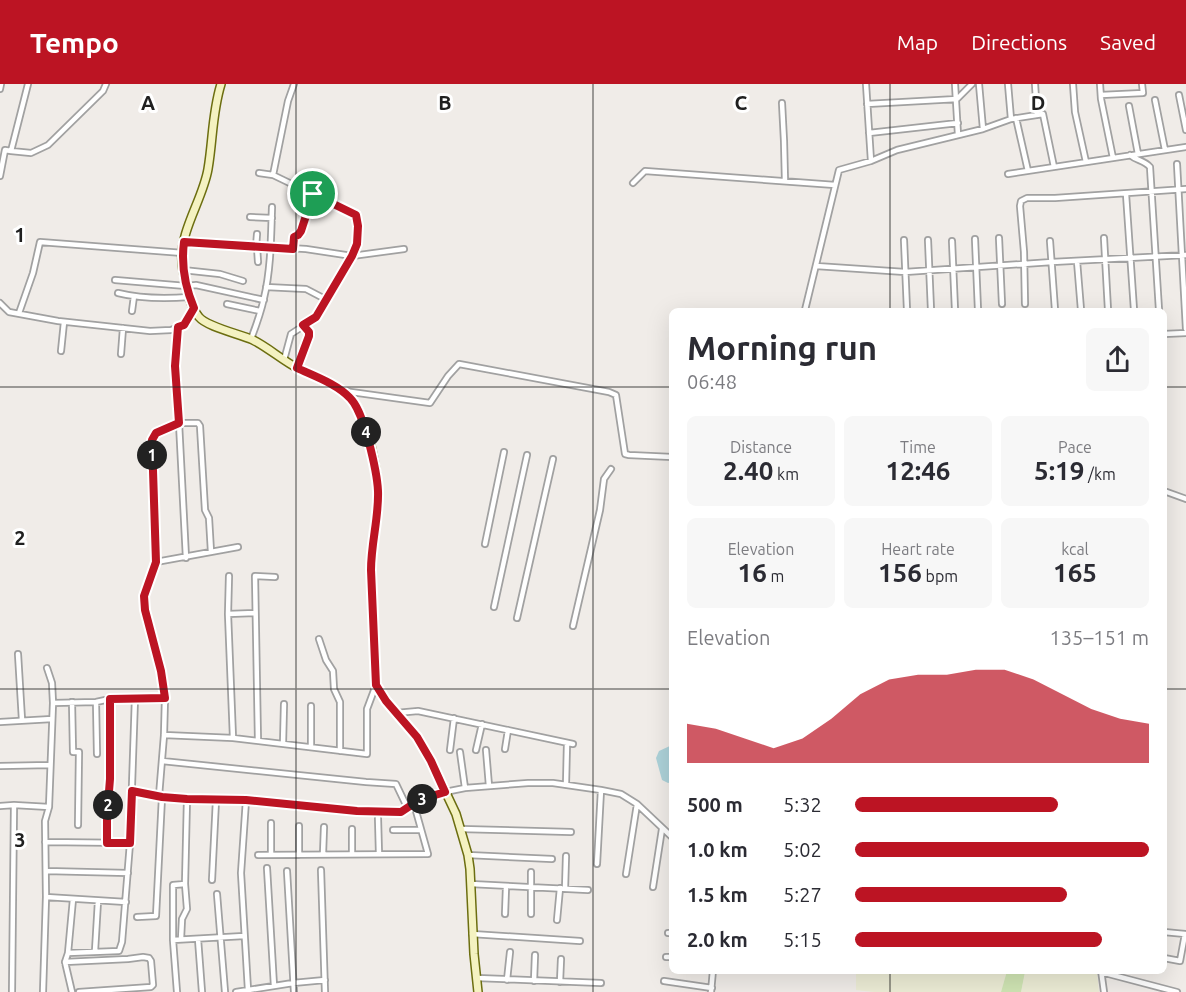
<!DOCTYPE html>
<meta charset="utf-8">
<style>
:root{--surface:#fff;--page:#f7f7f7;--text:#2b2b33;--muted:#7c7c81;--accent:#bc1423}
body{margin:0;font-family:Ubuntu,sans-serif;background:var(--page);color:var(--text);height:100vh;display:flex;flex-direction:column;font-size:22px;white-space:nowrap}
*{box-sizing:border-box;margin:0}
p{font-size:20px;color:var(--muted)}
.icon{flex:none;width:33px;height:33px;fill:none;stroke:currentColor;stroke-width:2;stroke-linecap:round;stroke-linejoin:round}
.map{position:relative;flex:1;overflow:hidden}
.drawer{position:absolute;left:669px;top:224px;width:498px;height:666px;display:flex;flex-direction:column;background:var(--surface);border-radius:9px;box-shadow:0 6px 24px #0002}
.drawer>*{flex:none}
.pin{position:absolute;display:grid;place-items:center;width:51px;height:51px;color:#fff;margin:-26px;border:3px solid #fff;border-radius:50%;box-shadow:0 2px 6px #0007}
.km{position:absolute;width:30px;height:30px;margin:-15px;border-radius:50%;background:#222;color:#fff;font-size:16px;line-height:30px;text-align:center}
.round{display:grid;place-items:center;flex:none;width:63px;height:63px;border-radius:9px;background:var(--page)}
.overview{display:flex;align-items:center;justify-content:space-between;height:102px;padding:0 18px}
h1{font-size:33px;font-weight:600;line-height:45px}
.metrics{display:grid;grid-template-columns:repeat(3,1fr);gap:9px;height:102px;padding:6px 18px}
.metrics div{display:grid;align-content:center;border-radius:9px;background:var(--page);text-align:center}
.metrics b{font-size:26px;font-weight:600}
.metrics small{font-size:16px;font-weight:400}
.metrics p{font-size:16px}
.chart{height:168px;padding:12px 18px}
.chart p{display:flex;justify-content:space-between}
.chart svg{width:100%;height:108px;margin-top:6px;fill:var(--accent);opacity:.7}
ul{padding:0 18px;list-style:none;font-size:20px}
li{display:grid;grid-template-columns:96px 72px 1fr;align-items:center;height:45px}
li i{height:15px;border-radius:8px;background:var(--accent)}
header{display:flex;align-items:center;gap:36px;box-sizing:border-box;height:84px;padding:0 30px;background:var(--accent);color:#fff}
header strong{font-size:28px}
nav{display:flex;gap:33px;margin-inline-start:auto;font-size:21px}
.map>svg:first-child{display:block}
</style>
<header>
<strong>Tempo</strong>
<nav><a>Map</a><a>Directions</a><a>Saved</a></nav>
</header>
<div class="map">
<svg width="1186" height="908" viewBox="0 0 1186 908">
<rect width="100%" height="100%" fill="#f0ece8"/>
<!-- farmland -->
<path fill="#ececd5" d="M856 887H1007L1001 908H874L856 906Z
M1009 887H1097L1099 908H1021L1025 889Z"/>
<!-- grass -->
<path fill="#cfe4b3" d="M1007 887 1025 888 1021 908H1001Z"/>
<!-- water -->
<path fill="#add2d9" d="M672 661V698L668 699 662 696 656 674 659 667Z"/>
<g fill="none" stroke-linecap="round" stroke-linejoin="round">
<!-- street casing -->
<g stroke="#a1a1a1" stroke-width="8">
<path id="street" d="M866 0 871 77
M955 0 958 51
M979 0 983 45
M1008 0 1011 35
M1035 0 1037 31
M1073 0 1075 28 1086 78
M1100 0 1101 15 1113 74
M0 5 1 0
M1101 11 1143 9 1142 0
M1179 11 1186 46
M1155 16 1165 66
M782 19 784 57 785 97
M867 20 957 15 972 0
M1129 22 1138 70
M1016 34 1028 87
M869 49 958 39
M11 67 31 69 48 61 103 7 106 0
M1130 71C1137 77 1144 76 1150 83L1159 226
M1177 80 1186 245
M259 89 273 91 356 131 358 142 357 160 352 172 317 233 291 250 284 276
M1008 90 1186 63
M273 91 288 17 294 0
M0 92 5 66 11 67 28 0
M633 99 645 87 835 101
M1126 110 1134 226
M250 133 272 134
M999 154 1002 220
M1104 154 1108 226
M975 155 978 226
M904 156 907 226
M928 156 931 226
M952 157 955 226
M1050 157 1055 226
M184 158 306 165 352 172 404 165
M256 163 257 150
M257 163 258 178
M293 165 294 153 298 151 301 147 313 110
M1077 177 1081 226
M816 182 905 188 1052 178 1186 171
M183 186 220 190 243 197
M115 196 186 202 196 201 264 216
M266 203 306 205 327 216
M118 209C142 215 164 215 189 213
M0 219 9 228 58 237 150 247 171 246 184 241 194 224
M227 220 260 227
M1025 220 1024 168 1020 122 1021 117 1027 114H1055L1186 105
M805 226 839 86 871 77 897 66 983 45 1011 35 1043 30 1054 83
M132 227 134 212
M19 229 33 189 40 158 183 169
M1164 250 1186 249
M251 255C256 242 261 228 264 214 271 185 271 153 272 123
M61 267 64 238
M121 270 123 244
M297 284 309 252V248L303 241
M344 307 430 319 448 292 459 280 609 308 616 311 625 370 629 371 672 373
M1164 407 1186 415
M485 460 504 368
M186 474 179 339H198L200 342 205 426 209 434 211 468
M156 478 238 463
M229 492 228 530 233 654
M494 523 527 371
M228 530 255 529
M517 534 553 375
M573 542 600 426 604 395 611 385
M319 555 326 576 333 587 334 605 340 618V667
M18 570 22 636
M47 584 52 599 53 619
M72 618 73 668H79L78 741
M96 618 97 670
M311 622V663
M396 629 418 627 573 660
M0 638 52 635
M164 651 233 654 367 670V625L376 601
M258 657 255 492 275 493
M283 660 284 620
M505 665 508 646
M450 666 454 634
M476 666 482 640
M486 666 489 702
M460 668 465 704
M162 677 366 698 396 700 407 723
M0 682 50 681
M566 701 567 659
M132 707 162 713 187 715 246 716 357 727H401L419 716 445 708 465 704 528 699H553L601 706 621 710 637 720 672 753
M159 712 164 651 165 614
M187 715 185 800 173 801V856L244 852
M246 716 241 789 248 906
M0 722 14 721 49 723 53 619 96 618 110 615 135 614H165L161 587 145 526 144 512 156 478 152 356 157 349 179 339 175 282 178 243
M378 734 379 770
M299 742V771
M461 745 571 748
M393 746H421
M45 758 130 759
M107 759V732L110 695V615
M323 770 324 743
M352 770V745
M258 771 428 770 414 720
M271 771V739
M468 771 552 775
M597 780 601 706
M267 784 274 902
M321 786 325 908
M46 787 128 789
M287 787 294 908
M626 790 637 720
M212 796 216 716
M471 800 588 806
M653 803 662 745
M565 805 566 772
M217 810 225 908
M46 813 126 818
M505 830 506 803
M531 830V788
M137 833 156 832 162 713
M557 836 560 804
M1164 848 1185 850
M668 849H672
M472 850 580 857
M181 855 182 835 187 825 185 800
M198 855 202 908
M173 856 177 908
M95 867 98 817
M68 869 119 867 122 858 130 759 135 614
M666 873H672
M1164 874 1180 877 1185 850
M65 878 128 875 143 873 149 874 151 877 153 901 151 903 79 908
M1101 886 1104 908
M1101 888 1177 908
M477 894 601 899
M507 896 510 868
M534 897 535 871
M664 897 712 904
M560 898 561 875
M12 908 14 721
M43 908 46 813 45 737 49 723
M72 908 65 878 68 869 73 815
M236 908 293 899 325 896
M711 908 713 886"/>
</g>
<!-- secondary casing -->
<g stroke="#6c6e10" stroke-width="10">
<path id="secondary" d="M221 0C212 29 213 56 208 85 203 115 180 146 182 177 182 184 184 192 186 199 188 210 191 224 199 233 207 243 240 250 253 256 269 264 283 277 299 285 320 296 347 303 358 325 371 352 381 397 377 427 375 447 371 466 371 486L376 601 386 617 417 653 431 677 456 730 468 771 470 785 474 870 478 908"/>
</g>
<!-- street -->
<use href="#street" stroke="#fff" stroke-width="4.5"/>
<!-- secondary -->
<use href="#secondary" stroke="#f4f2c1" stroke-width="7"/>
</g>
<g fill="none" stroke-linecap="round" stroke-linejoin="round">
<!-- route casing -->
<g stroke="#fff" stroke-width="12">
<path id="route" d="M313 110 356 131 358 142 357 160 352 172 316 233 303 241 309 248V252L297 284C314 292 337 300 350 314 358 322 362 336 366 347 371 367 377 386 378 407 379 433 371 459 371 486L376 601 386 617 417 653 431 677 445 708 419 716 401 728 357 727 246 716 187 715 162 713 132 707 130 759H107V732L110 695V615L165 614 161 587 145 526 144 512 156 478 152 356 156 349 179 339 175 282 178 243 184 241 194 224C185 203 181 181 184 158L293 165 294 153 298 151 301 147Z"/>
</g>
<!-- route -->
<use href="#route" stroke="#bc1423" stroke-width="8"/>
</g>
<!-- grid -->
<path fill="none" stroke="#202020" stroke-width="1.5" stroke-opacity="0.55" d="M296 0V908M593 0V908M890 0V226M0 303H672M1164 303H1186M0 605H672M1164 605H1186M890 886V908"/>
<g font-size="20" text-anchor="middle" font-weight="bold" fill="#202020" stroke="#fff" stroke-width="6" stroke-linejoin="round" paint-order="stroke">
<text x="148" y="26">A</text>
<text x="445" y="26">B</text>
<text x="741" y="26">C</text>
<text x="1038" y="26">D</text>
<text x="20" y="158">1</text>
<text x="20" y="461">2</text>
<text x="20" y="763">3</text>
</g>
</svg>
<div class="pin" style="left:313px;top:110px;background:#1e9e55"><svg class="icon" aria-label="arrive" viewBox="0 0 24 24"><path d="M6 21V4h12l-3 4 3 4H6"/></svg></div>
<b class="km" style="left:152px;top:371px">1</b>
<b class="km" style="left:108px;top:721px">2</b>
<b class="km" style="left:422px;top:715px">3</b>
<b class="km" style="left:366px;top:348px">4</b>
<section class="drawer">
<div class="overview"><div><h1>Morning run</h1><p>06:48</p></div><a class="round"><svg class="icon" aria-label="share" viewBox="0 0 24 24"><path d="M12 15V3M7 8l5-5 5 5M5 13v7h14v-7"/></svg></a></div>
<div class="metrics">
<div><p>Distance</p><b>2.40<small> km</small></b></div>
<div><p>Time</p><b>12:46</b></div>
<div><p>Pace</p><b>5:19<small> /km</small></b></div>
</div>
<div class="metrics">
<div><p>Elevation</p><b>16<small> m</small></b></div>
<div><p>Heart rate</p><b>156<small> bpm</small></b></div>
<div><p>kcal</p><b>165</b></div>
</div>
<div class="chart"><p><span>Elevation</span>135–151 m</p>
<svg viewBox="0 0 160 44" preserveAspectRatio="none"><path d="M0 44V28L10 30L20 34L30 38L40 34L50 26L60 16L70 10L80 8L90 8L100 6L110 6L120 10L130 16L140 22L150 26L160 28V44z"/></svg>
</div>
<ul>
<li><b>500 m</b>5:32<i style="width:69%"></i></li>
<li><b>1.0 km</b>5:02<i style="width:100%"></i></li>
<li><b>1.5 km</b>5:27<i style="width:72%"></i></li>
<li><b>2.0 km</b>5:15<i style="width:84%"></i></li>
</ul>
</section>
</div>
